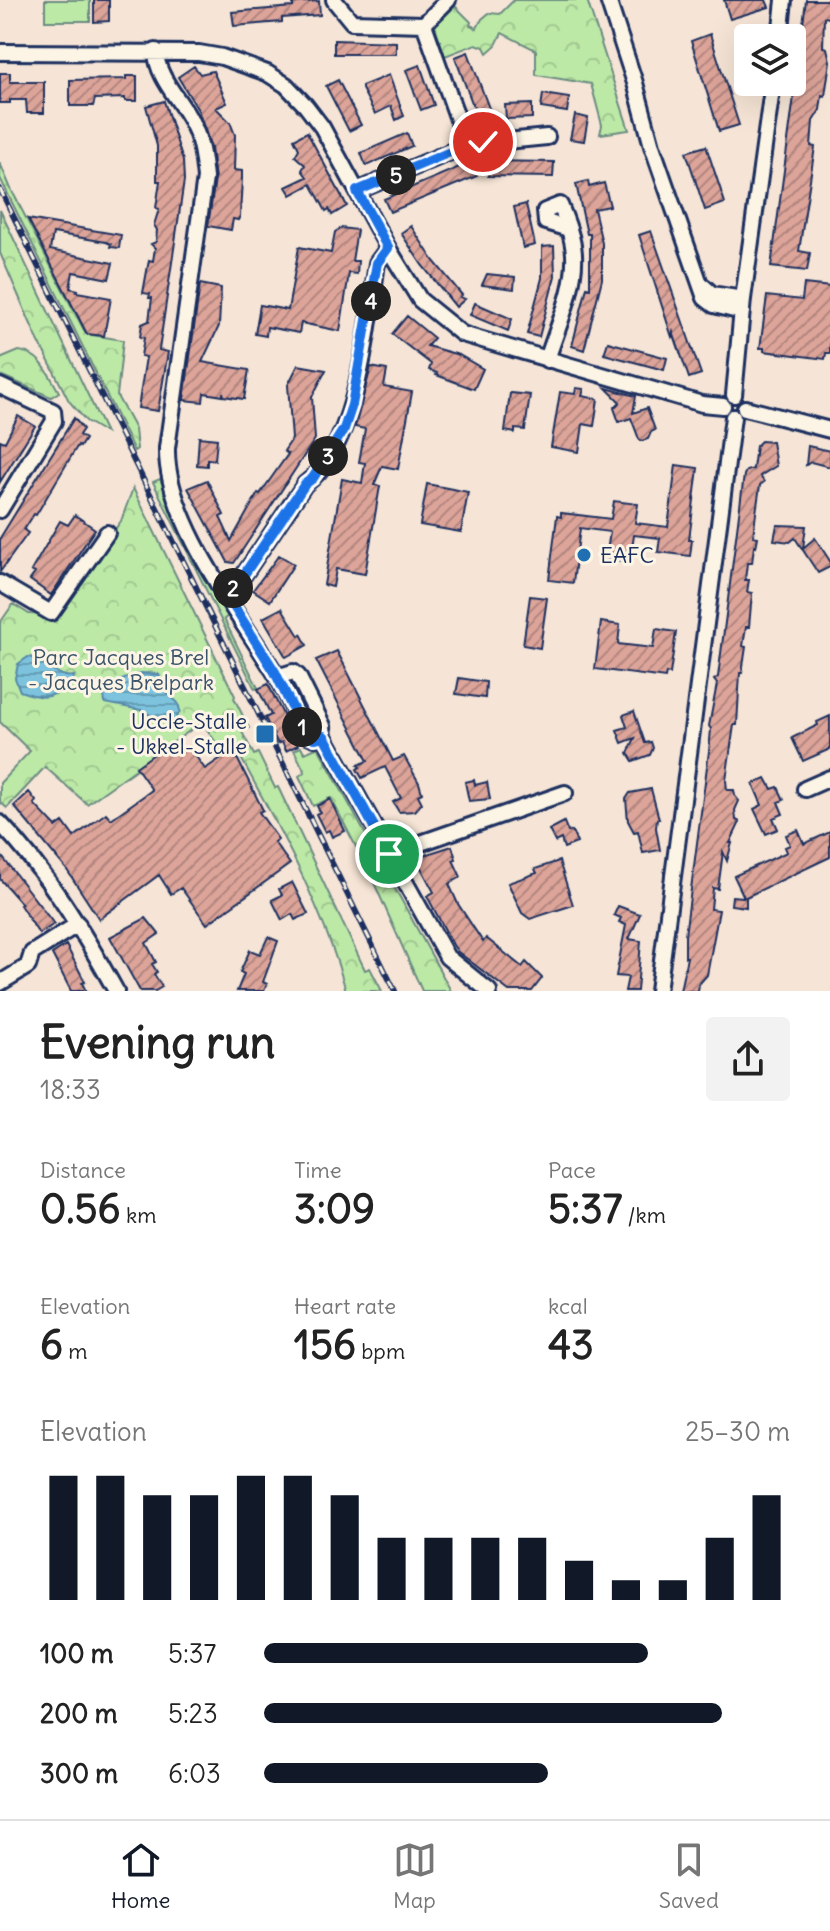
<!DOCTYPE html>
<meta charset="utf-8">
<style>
:root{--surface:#fff;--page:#f2f2f2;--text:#222;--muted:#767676;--line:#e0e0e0;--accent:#111827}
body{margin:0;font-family:Delius,sans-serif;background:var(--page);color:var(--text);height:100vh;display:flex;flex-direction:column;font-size:30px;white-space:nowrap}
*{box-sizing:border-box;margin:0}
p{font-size:26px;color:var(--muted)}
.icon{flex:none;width:44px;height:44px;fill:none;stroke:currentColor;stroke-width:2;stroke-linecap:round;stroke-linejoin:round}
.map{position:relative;height:991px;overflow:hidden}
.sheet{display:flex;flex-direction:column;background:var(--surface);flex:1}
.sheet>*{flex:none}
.controls{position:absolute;left:734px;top:24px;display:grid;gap:16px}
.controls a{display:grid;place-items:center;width:72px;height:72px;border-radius:8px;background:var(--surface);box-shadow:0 8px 32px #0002;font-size:40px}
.pin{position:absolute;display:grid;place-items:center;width:68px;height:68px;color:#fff;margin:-34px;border:4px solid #fff;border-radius:50%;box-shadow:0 2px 8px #0007}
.km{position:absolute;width:40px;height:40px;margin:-20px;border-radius:50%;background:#222;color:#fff;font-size:22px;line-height:40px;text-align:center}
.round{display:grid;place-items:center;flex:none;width:84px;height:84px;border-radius:8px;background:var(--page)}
.head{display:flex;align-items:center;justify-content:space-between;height:136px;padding:0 40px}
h1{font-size:44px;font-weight:700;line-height:60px}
.stats{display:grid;grid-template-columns:repeat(3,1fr);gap:12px;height:136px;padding:8px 40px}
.stats div{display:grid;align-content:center}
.stats b{font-size:40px;font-weight:700}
.stats small{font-size:22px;font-weight:400}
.stats p{font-size:22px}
.chart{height:224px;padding:16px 40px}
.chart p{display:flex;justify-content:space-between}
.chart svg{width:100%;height:144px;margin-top:8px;stroke:var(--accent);stroke-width:6}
ul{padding:0 40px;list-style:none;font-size:26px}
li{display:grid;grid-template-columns:128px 96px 1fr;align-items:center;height:60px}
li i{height:20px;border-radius:10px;background:var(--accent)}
.dock{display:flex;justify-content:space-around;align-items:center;height:112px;border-top:2px solid var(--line);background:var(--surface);font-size:22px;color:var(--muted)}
.dock a{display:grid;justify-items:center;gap:4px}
.dock .active{color:var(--accent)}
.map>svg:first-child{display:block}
</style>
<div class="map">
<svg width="830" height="991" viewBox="0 0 830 991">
<defs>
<pattern id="grass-tufts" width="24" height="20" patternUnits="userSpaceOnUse" patternTransform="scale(2)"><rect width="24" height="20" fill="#bce9a6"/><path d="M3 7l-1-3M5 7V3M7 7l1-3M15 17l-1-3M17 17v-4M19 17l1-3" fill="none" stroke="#a1c891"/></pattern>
<pattern id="forest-crowns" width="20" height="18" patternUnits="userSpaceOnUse" patternTransform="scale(2)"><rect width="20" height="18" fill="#bce9a6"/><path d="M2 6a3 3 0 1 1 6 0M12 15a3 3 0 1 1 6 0" fill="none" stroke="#a1c891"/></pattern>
<pattern id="water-rules" width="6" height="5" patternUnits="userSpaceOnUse" patternTransform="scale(2)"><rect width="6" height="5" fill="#7dc3de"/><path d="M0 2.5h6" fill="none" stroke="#669fb7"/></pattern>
<pattern id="building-hatch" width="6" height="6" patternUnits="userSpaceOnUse" patternTransform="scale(2)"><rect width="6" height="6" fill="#dda499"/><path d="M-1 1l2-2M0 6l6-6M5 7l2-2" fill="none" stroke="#b28680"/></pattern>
</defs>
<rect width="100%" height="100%" fill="#f6e5d6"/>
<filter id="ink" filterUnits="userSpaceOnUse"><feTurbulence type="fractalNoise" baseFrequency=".0125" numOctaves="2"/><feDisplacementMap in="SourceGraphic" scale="16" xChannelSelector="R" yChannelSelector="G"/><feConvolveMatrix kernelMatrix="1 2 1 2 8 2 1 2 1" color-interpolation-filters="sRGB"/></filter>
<g filter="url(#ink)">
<!-- grass -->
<path fill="url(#grass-tufts)" stroke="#6c8c82" stroke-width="2" d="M160 479 203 567 231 614 224 619 258 688 255 689 153 482Z"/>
<!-- forest -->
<path fill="url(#forest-crowns)" stroke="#6c8c82" stroke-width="2" d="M514 0H587L629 130 600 134 602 125 591 84 536 75V50L502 33 496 45 487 53 484 47 476 44 445 56 435 26 455 6 471 22 470 25 477 28 482 19 489 13 500 14Z
M0 163 11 189 86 334 123 340 117 396 135 429 137 449 134 451 0 178Z
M0 210 106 433 86 421 69 401 36 336 0 253Z
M19 351C41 353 49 375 59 392L51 397 0 375V359Z
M133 488 235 696 234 698 249 728 242 732 254 755 258 753 275 788 278 787 365 970 370 968 382 991H346C322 904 278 826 235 747L223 753 202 722 87 804 45 767 7 808 0 802V783L30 751 0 722V623L13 604 29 614 52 615 121 521Z
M301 747 305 753 318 747 451 991H422L372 878 331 798 313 806 299 776 305 772 294 750Z"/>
<!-- pitch -->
<path fill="#bce9a6" stroke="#6c8c82" stroke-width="2" d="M45 0H90V21H45Z"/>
<!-- water -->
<path fill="url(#water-rules)" stroke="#5688ab" stroke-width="2" d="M28 657C47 658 55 680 74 676L72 685H66C51 701 40 698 20 691L15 678 18 664Z
M141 673 159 674 163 689 178 703 180 711 176 719 167 724 141 710 105 703 104 695 116 682Z"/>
<!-- building -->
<path fill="url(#building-hatch)" stroke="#1b2f5e" stroke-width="2" d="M94 0H109V21L94 22Z
M724 0H766L769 7 730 19Z
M806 0H830V18L824 17 823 47 827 48 830 61 825 96 822 95 820 110 813 121 811 146 815 147 799 251 810 253 807 271 771 267 795 89 798 90 803 56H799Z
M319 1 320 15 282 18V22L234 26 232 12 293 7V3Z
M710 34 739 125 719 131 691 41Z
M334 40 396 42V54H334Z
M468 52 494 122 481 127 455 57Z
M420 65 434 105 421 110 406 70Z
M194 66 200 74 213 71 227 103 216 108 230 122 235 135 234 170 242 171V178L240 216 238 220 233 219 231 230 208 226 215 179 211 148 198 110 178 77Z
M0 73H10V82H44V113H27L26 100H10V103H0Z
M389 75 404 116 396 120 391 106 375 114 362 89V86Z
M126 76H137V101H125V98L95 99 93 106H70V80L126 79Z
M338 80 361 125 349 131 326 86Z
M543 94 569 98 567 112 541 108Z
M164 101 183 161 184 181 159 350 168 352 158 411 138 408 146 357 141 356 144 338 140 337 142 324 149 321 152 298H149L150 294 143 293 149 260 153 261 155 248 151 244 156 242 157 230 154 225 159 209 156 208 160 181H157V146L146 106Z
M532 104V118L506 119 505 105Z
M575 115 588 118 584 141 570 139Z
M307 132 347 206 332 215 329 209 326 211 311 184 291 195 286 187 307 177 302 170 305 165 295 156 299 149 294 139Z
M407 133 412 146 366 166 361 153Z
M706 146 725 203 705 210 686 152Z
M489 161 554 162 553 177 488 176Z
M471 162 477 176 390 212 384 199Z
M588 181 589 187 604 183 610 206 594 209 602 243V279L584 350 572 346 587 287 590 288V234H587L576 184Z
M526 204 535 245 523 248 514 207Z
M28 219 121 235 119 248 110 247 111 244 106 242 53 233 50 250 113 263 109 279 73 272 70 288 78 290 77 292 111 298 104 336 87 334Z
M411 226 433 260 462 295 460 297 465 299 456 307 422 265 401 233Z
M341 228 357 230 352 261H358L357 274 349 273 340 331 301 323 299 333 267 327 266 336 255 334 260 305 288 310 299 247 331 253 335 232Z
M651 231 701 374 689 378 673 332 672 337 639 235Z
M554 246 555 276 539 337 527 334 542 278V247Z
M487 274 515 277 514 289 482 285Z
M200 284 221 288 219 326 202 362 249 370 244 399 224 396 223 392V396L204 393 203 402 184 400Z
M804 284 830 287V353H826L825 359 764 351V348H760L767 296 802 300Z
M475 303 512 319 508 331 470 315Z
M407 316 434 338 427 346 459 355 483 369 474 389 436 375 437 373 429 370 431 364 392 334Z
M608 342 667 358 664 370 604 354Z
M298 365 326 370 312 397 315 439 234 563 228 562 188 488 207 480 224 515 220 517 231 541 258 493 260 494 288 454 284 451 292 439 288 385Z
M371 367 387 370 384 387 412 392 398 469 382 466 374 485 380 486 365 574 336 569 333 587 324 585 342 479 362 483 365 463 359 462 365 429 355 427Z
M576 388 584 389 582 396 598 399 594 426 583 424 579 452 551 447 560 392 575 394Z
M606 388 636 396 633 413 647 408 655 430 651 432 648 439 642 441 639 439 631 418 619 422 614 408 620 402Z
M510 393 530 395 525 430 515 429V433L505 431Z
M18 416 35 426 0 482V440L5 442Z
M74 418 83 429 79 435 85 439 80 447 78 445 36 515 34 514 24 530 28 533 0 572V538Z
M199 437 217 439 215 460 207 459V466L197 465Z
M761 441 772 442 776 466 760 476 764 482 760 485 756 513 753 536 758 537 756 547 754 546 752 563H747L745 580H749L747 592 752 593 749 627H746L743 646 746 647 742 673H740L737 725H734L726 780 727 790H734L735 796 739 801 735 810 736 820 740 822 730 843H732L727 861 723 852 718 889 713 888 711 909 719 910 707 975 699 984 698 991H680L687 957H685V935L709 751 711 729 709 726 717 684 714 680 718 677 744 475 746 471 753 469 756 446Z
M808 446 830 451V467L811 462 806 465Z
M676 465 698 468 689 540H692L690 556 658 552 660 538 634 535 630 562 606 558 610 532 580 528 573 583 549 580 557 516 561 517V513L611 519 614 501 638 504 635 523 668 527Z
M427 484 468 492 461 532 420 525Z
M75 515 95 529 51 595 30 580 35 573 31 571 60 521 68 525Z
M777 525 806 526 803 548 815 538 830 561V567L818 573 795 538 790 542 774 540Z
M279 555 294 564 270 601 253 590Z
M530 596 547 598 540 648 523 645Z
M282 608 299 636 301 634 307 645 286 657 263 618Z
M601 622 620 625 618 644 653 648 656 629 676 632 670 674 666 673 665 678 595 669Z
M337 651 393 761 404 756 419 783 422 793 418 795 422 803 415 811 399 812 393 802 401 798 385 767 362 778 357 769 360 767 358 765 368 761 316 660Z
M459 678 486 682 485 698 456 694Z
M268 684 298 745 286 751 282 742 278 744 265 718 271 715 258 689Z
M634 711 645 743 651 742 653 748 650 755 633 761 628 753 635 738 622 743 617 730 627 727 623 715Z
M830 716V749L803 761 792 738 818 725 817 722Z
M168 744 176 754 189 747 205 769 233 750 263 810 259 812 278 839 274 842 290 864 207 924 181 888 171 894 159 875 99 919 67 870 14 806 29 792 36 801 34 804 56 827 63 822 74 837 106 813 111 819 152 790 136 767Z
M766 778 772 789 778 787 784 800 778 802 783 814 773 818 778 829 766 834 754 809 762 805 753 784Z
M474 780 475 785 487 782 490 799 469 801 465 782Z
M651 789 659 819H657L656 828 660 850 643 853 638 831 634 832 628 821 626 799 630 793Z
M330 799 345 831 332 837 329 830 325 832 316 814 320 812 317 806Z
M564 822 568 832 572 831 577 843 564 848 561 839 555 842 549 830Z
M798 830 804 844 830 832V857L746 897V907L731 905 732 896 744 897 734 876 787 852 785 847 790 845 786 835Z
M452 846 456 859 453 860 461 877 449 884 458 904 483 942 486 938 522 967 526 962 542 978 532 991H509L458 952 453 945 427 896 434 892 419 864 421 856Z
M0 854 54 924 39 934 20 905 22 904 0 879Z
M559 861 573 905 530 919 522 913 508 883 537 873 535 869Z
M292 882 308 914 295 920 292 914 282 920 272 900 282 895 279 889Z
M618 906 640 914 629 939 641 941 637 991H625L628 977 616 976 626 925 619 922 621 918 614 915Z
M146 918 159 934 146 943 156 962 152 964 157 972 154 974 162 987 155 991H140L110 937Z
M268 937 278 941 263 982 267 984 264 991H237L244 974 240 972 250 950 260 954Z
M66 945 85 982 82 983 86 991H71L52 954Z"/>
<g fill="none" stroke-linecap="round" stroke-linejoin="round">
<!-- minor casing -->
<g stroke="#1b2f5e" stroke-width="20">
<path id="minor" d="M334 0 352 22 424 24 467 145
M608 0 635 83 652 146 705 298 714 305 742 312
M424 24 448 0
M780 38 784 0
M156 51C156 77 181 100 192 123 201 140 203 159 205 178L167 448C165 519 238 613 275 673 287 692 295 714 305 734L315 738 324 736
M0 52 199 53 222 57 267 73 286 85 306 106 322 127 388 248 420 300 462 334 702 404 723 406
M357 191 467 145 547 137
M703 286 712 294 743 299
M547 360C557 327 576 289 574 254 573 237 566 220 560 205L545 211 546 222 569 229
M0 386 53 411 54 421 0 510
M734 395 743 299 773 82
M745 408 830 430
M0 583 51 613 107 533
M226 594 239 582 305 484C358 447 368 323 377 263L388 248
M277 677 293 672 298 676 323 726 324 736 447 957 489 991
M805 789 830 778
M0 823C48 873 82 930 116 991
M389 854 565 793
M0 983 28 966 32 953 78 924
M658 991 733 417"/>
</g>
<!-- minor -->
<use href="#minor" stroke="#fcf5e5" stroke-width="14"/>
<!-- rail casing -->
<g stroke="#1b2f5e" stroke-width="6">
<path id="rail" d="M0 189 395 991"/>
</g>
<!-- rail -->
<use href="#rail" stroke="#fcf5e5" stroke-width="3" stroke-dasharray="9" stroke-linecap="butt"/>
</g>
</g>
<g fill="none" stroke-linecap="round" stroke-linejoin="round" filter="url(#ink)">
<!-- route casing -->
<g stroke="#fff" stroke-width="16">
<path id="route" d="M389 854 324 736 315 738 305 734 275 672 226 594 239 582 305 484 313 478 344 429 352 405 377 263 388 248 357 191 467 145 483 142"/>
</g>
<!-- route -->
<use href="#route" stroke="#1a73e8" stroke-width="10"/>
</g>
<!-- markers -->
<g fill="#1f6fb2" stroke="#fcf5e5" stroke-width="3">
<circle cx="584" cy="555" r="8"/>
<rect x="255" y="724" width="20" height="20" rx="4"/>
</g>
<g text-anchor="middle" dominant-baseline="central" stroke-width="6" stroke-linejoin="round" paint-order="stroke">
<!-- poi labels -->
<g font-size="22" fill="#1b2f5e" stroke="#fcf5e5" text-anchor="start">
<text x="600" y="555">EAFC</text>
<text x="247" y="721" text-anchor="end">Uccle-Stalle<tspan x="247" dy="25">- Ukkel-Stalle</tspan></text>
</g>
<!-- park labels -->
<g font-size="22" fill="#3b546c" stroke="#fcf5e5">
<text x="121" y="657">Parc Jacques Brel<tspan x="121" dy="25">- Jacques Brelpark</tspan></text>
</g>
</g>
</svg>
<div class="controls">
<a><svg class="icon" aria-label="layers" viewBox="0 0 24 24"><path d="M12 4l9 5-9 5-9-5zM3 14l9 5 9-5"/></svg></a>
</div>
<div class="pin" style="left:389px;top:854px;background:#1e9e55"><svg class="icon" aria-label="arrive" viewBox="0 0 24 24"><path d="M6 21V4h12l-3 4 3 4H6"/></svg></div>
<div class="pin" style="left:483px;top:142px;background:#d93025"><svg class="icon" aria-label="check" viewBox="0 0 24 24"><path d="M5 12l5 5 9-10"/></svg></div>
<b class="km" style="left:302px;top:727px">1</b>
<b class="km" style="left:233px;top:588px">2</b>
<b class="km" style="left:328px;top:456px">3</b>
<b class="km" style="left:371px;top:301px">4</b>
<b class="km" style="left:396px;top:175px">5</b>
</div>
<section class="sheet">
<div class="head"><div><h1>Evening run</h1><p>18:33</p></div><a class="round"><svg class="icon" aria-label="share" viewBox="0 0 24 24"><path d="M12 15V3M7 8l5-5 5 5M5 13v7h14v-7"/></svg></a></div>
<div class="stats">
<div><p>Distance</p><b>0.56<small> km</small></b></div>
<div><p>Time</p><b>3:09</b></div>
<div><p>Pace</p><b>5:37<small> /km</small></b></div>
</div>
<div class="stats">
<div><p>Elevation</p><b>6<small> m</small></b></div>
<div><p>Heart rate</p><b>156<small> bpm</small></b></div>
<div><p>kcal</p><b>43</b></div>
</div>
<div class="chart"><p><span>Elevation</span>25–30 m</p>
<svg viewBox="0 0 160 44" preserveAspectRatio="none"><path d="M5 44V6M15 44V6M25 44V12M35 44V12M45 44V6M55 44V6M65 44V12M75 44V25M85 44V25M95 44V25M105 44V25M115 44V32M125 44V38M135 44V38M145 44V25M155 44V12"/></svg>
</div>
<ul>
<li><b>100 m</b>5:37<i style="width:73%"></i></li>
<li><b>200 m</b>5:23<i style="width:87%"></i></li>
<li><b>300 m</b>6:03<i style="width:54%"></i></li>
</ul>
</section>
<nav class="dock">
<a class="active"><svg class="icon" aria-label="home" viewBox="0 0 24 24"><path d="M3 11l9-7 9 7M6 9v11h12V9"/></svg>Home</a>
<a><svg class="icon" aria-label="map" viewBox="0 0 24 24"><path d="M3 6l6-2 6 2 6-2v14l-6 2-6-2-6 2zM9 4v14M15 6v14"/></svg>Map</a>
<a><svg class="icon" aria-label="saved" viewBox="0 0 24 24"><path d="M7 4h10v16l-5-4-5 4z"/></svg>Saved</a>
</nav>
